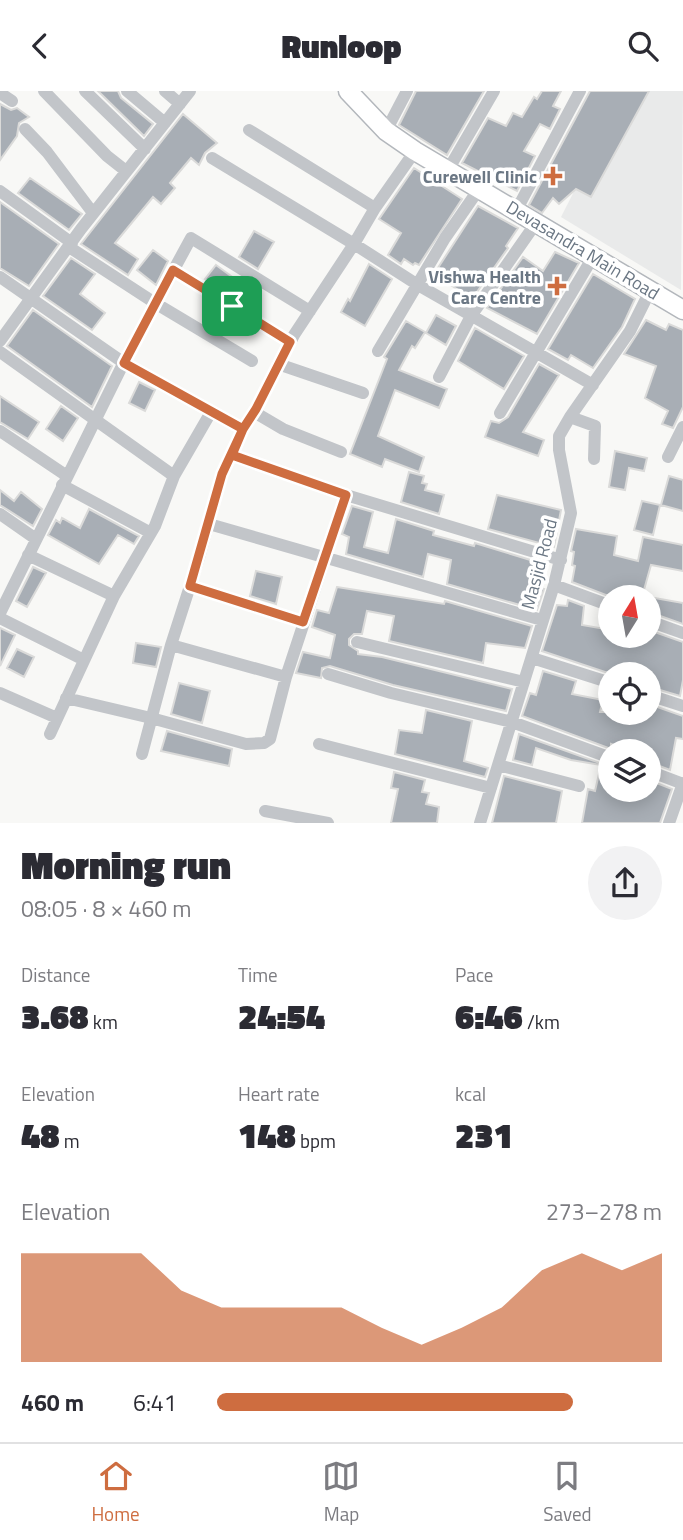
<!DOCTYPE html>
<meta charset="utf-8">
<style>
:root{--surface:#fff;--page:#f2f2f3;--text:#2b2b33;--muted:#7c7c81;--line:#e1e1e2;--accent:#ce6d40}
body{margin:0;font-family:"Titillium Web",sans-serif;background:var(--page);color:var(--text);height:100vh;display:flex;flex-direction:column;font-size:26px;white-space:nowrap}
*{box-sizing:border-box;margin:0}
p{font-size:23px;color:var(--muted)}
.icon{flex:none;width:38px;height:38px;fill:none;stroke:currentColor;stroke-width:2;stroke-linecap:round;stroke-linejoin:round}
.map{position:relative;height:732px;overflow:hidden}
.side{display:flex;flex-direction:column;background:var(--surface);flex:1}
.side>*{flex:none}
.needle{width:46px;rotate:11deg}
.fabs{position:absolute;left:598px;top:494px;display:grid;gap:14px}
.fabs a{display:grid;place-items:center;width:63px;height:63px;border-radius:50%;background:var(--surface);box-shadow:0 4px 18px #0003;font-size:35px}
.pin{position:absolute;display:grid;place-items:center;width:60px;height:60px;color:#fff;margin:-30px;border-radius:14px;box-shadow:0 4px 10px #0006}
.round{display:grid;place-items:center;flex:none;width:74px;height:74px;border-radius:37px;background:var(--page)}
.summary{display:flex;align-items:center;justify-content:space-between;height:119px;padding:0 21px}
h1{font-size:38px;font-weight:800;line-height:52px}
.metrics{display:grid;grid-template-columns:repeat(3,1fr);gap:10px;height:119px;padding:7px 21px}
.metrics div{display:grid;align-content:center}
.metrics b{font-size:35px;font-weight:800}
.metrics small{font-size:19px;font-weight:400}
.metrics p{font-size:19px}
.chart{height:196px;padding:14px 21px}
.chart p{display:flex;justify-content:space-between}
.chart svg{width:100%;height:126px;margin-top:7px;fill:var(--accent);opacity:.7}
ul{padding:0 21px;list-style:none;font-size:23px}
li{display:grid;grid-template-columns:112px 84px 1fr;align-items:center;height:52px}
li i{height:18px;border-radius:9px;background:var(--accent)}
header{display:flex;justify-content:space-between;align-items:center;height:91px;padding:0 21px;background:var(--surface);font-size:32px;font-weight:800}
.tabs{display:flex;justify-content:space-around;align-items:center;height:98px;border-top:2px solid var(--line);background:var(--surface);font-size:19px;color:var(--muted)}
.tabs a{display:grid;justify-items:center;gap:4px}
.tabs .on{color:var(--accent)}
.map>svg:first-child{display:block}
</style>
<header><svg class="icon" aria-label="back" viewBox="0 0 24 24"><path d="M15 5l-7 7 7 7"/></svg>Runloop<svg class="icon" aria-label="search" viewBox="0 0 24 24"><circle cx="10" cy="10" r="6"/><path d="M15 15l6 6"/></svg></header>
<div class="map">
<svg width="683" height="732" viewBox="0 0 683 732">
<rect width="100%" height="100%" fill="#f8f8f6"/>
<!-- built -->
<path fill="#e9eaea" d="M625 0H683L681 199 561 126Z"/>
<!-- building -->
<path fill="#a8aeb5" stroke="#dadad9" stroke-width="2" d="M98 0H118L121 7 153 33 144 45Z
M416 0H484L447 64 399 34Z
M542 0H561L553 15 560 18 550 38 540 33 524 60 535 65 517 100 462 72 488 27 506 35 513 22 522 26 534 6 537 8Z
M590 0H649L591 106 576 98 559 113 553 107 542 122 529 114Z
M0 13 11 19 17 17 29 26 19 32 17 45 0 69Z
M183 23 217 52 205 62 199 74 191 67 170 92 175 97 161 113 153 106 115 152 138 168 128 184 81 153Z
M414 77 462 108 419 174 415 172 413 174 404 168 401 173 388 164 401 142 379 128Z
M30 87 82 123 69 139 18 102Z
M0 111 59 153 29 195 0 177Z
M478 115 518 137 506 155 508 157 472 208 434 183Z
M254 140 274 151 258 178 239 166Z
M153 159 168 170 156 194 137 179Z
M555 161 579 172 537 243 487 217 523 166 543 180Z
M71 167 95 183 80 203 105 222 92 239 43 205Z
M369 173 392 188 365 235 341 221 348 208 350 210Z
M216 174 235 188 225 201 205 188Z
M593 183 635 208 622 236 593 277 571 264 568 269 548 258Z
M33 219 112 275 92 316 7 255Z
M436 224 456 235 446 254 426 242Z
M646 229 666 239 669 233 683 239V316L673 337 662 333 668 320 645 307 656 275 624 263Z
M406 230 425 241 415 257 412 255 399 279 447 298 439 317 395 299 378 345 424 366 419 381 385 368 382 376 350 363 387 268 384 266Z
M475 237 524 265 504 298 458 270Z
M539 273 559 284 523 341 544 349 538 365 485 346 491 330 499 332 508 326Z
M139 291 155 299 145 320 129 312Z
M0 305 39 331 28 348 0 331Z
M61 315 78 327 63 350 46 338Z
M615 360 647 367 644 380 629 377 625 399 609 396Z
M409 381 424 385 422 392 427 393 425 399 444 404 439 423 401 411Z
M669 385 683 389V420L661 414Z
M0 399 14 410 21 401 42 418 33 435 0 414Z
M497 404 561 419 554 456 488 438Z
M642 410 660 414 653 444 634 439Z
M352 415 373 421 364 456 388 462 396 428 434 440 433 444 474 455 475 452 537 471 532 495 544 498 537 519 447 493 451 469 428 463 423 486 346 463 349 446 342 443Z
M89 418 139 445 134 453 118 444 99 473 48 444 56 429 60 432 62 427 80 437Z
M576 438 617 445 614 464 638 470 643 446 683 454V480L651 474 642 506H611L572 491 575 475 572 474 574 461 571 460Z
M33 476 46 482 27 516 16 510Z
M256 480 282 486 276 513 250 505Z
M337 496 444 513 445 510 532 535 525 557 486 552 483 572 389 550 394 525 367 520 362 543H354L349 548V554L358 560V563L382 566 512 598 506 620 393 594 330 575 322 577 321 587 296 582 303 561 330 567 335 544 312 536 317 519 329 522Z
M649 506 683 512V533L649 521Z
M568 509 584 515 582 534 611 539V544H649V539L683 551V589L680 605 650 596 652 583H611L542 560 557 514 567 515Z
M0 537 15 544 0 575Z
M136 552 161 556 156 576 133 572Z
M17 558 34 566 24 586 7 577Z
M543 580 576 590 572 603 603 609 600 621H649V613L683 625V648L676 647 670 679 649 671V660H632L611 653V658L522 625 530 602 536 604Z
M179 592 210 600 202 632 171 623Z
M426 619 472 630 464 670 488 677 485 686 395 663 399 639 422 642Z
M167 640 232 658 229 675 161 660Z
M519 643 611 676V698H649V689L672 698 660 732H582L588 698 595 700 601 674 571 669 536 657 532 674 513 669Z
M394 681 425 689 422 701 429 702 426 713 439 716 437 732H391L398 698 391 697Z
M504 685 562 700 556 732H492Z"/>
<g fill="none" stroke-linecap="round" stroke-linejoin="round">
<!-- secondary casing -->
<g stroke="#b3b7bc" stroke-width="21">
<path id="secondary" d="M348 0 386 40 415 60 683 219"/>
</g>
<!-- minor -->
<path stroke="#c2c5c9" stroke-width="12" d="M44 0 107 65 126 80
M85 0 145 58
M127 0 165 32
M165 0 180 13
M0 2 12 10
M25 38 47 61 93 122
M249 39 375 117
M386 40 407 0
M212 67 354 153 418 194 593 294
M448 79 494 0
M0 100 72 152
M516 120 580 0
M69 156 155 212 252 270
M173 179 290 251
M0 186 124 272 243 338
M0 250 81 138 190 0
M378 260 445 147 479 98
M0 261 174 385
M278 273 363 302
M439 286 471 225 536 132
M254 321 283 338 341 361
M500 322 593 166
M570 326 595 335 594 368
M0 340 67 385
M232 364 346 404 561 469
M668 366 683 336
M62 394 151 442
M0 423 36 448
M209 433 542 529
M28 464 114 505
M554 494 611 515
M190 495 303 531
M0 522 127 265 191 147 310 220
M0 527 84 569
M649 530 683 542
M357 551 524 591
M171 554 286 586
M532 567 611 592
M328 583 391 602 512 631 611 667
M0 602 57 627
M649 604 683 615
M66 607 151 627 246 653 264 652 270 648 286 586 346 404
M50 643 114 505 155 435 174 385 211 321
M319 653 491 697
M142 663 171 554 199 467 222 383 243 338 256 318 294 244 354 153 375 117 415 60
M498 674 579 695
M649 680 683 693
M265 720 328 732
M480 732 554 494 571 422 559 359V345L570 326 630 240 650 200
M669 732 683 692"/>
<!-- secondary -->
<use href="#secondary" stroke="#fff" stroke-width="18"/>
</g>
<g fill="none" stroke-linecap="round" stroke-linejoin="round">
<!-- route casing -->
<g stroke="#fff" stroke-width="14">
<path id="route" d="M232 215 290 251 256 318 243 338 232 364 346 404 303 531 190 495 222 383 243 338 124 272 173 179 232 215"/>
</g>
<!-- route -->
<use href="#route" stroke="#ce6d40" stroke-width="9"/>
</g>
<!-- markers -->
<g fill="#ce6d40" stroke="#fff" stroke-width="2.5">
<path d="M549.5 74.5h7v7h7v7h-7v7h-7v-7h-7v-7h7z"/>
<path d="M553.5 184.5h7v7h7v7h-7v7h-7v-7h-7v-7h7z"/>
</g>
<g text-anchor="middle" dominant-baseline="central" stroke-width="7" stroke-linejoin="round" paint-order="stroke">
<!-- poi labels -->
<g font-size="18" font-weight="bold" fill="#6b7784" stroke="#fff" text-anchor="end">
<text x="537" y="85">Curewell Clinic</text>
<text x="541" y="185">Vishwa Health<tspan x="541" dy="21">Care Centre</tspan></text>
</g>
<!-- street labels -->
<g font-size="18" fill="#6b7784" stroke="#fff">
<text transform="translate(583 159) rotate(31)">Devasandra Main Road</text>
<text transform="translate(539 473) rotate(-75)">Masjid Road</text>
</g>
</g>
</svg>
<div class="fabs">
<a><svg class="needle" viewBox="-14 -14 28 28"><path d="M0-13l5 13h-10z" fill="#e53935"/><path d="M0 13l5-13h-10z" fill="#7c7c81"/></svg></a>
<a><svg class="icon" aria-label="locate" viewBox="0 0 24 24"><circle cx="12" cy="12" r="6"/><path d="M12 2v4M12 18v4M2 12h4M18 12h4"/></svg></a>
<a><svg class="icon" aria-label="layers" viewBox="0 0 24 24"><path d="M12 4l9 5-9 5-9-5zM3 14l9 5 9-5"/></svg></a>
</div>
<div class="pin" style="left:232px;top:215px;background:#1e9e55"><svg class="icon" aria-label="arrive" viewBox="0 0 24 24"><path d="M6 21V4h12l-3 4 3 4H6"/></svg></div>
</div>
<section class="side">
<div class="summary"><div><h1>Morning run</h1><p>08:05 · 8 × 460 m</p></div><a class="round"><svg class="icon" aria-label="share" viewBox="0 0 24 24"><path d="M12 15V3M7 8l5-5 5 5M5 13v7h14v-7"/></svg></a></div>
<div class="metrics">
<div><p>Distance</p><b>3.68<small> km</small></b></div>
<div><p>Time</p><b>24:54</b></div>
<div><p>Pace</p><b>6:46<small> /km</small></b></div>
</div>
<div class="metrics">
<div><p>Elevation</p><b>48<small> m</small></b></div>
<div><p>Heart rate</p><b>148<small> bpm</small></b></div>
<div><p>kcal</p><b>231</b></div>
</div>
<div class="chart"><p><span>Elevation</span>273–278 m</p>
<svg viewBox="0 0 160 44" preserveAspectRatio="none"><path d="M0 44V6L10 6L20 6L30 6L40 19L50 25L60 25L70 25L80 25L90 32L100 38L110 32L120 25L130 12L140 6L150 12L160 6V44z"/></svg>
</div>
<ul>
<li><b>460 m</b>6:41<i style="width:80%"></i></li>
</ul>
</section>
<nav class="tabs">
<a class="on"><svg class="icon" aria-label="home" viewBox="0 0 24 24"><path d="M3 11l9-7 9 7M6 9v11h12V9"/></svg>Home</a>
<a><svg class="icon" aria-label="map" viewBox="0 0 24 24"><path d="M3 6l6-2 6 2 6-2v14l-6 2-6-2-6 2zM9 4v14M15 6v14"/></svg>Map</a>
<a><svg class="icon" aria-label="saved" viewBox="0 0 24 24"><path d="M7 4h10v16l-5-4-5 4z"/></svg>Saved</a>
</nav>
